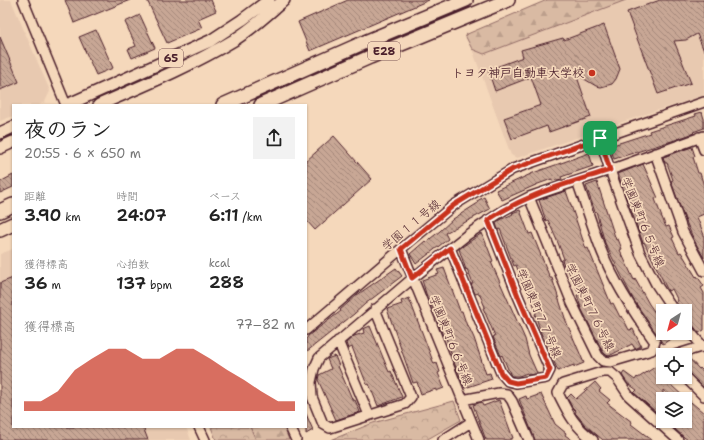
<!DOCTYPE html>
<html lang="ja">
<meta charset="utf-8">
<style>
:root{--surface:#fff;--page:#f2f2f2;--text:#222;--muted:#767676;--accent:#c8321e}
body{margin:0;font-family:"Shantell Sans","Klee One",sans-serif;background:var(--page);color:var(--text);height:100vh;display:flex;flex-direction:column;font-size:15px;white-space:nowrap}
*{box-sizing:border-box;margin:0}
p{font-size:13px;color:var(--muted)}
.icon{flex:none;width:22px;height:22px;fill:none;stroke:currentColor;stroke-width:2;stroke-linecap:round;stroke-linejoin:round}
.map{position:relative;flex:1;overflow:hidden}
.drawer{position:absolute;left:12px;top:104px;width:295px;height:324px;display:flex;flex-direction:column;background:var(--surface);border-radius:0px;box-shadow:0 1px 3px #0004}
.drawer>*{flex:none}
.needle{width:26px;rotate:216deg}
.buttons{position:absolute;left:656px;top:304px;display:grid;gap:8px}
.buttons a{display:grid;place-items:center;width:36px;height:36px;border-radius:0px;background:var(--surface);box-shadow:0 1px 3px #0004;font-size:20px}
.pin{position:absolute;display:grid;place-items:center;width:34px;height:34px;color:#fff;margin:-17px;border-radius:8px;box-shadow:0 2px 6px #0006}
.round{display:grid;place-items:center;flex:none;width:42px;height:42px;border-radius:0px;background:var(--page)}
.summary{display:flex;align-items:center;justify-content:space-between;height:68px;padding:0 12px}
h1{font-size:22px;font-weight:600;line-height:30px}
.stats{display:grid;grid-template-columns:repeat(3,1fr);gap:6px;height:68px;padding:4px 12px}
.stats div{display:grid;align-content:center}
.stats b{font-size:17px;font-weight:600}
.stats small{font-size:11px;font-weight:400}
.stats p{font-size:11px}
.chart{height:112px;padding:8px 12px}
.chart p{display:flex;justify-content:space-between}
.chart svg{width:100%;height:72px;margin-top:4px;fill:var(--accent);opacity:.7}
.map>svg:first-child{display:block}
</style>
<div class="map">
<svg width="704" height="440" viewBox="0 0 704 440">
<defs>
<pattern id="forest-firs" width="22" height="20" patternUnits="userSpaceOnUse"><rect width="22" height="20" fill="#d9baa3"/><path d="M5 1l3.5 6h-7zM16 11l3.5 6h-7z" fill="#bc9f8c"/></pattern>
<pattern id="park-crowns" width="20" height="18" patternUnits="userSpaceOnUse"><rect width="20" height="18" fill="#d9baa3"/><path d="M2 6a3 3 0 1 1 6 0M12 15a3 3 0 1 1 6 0" fill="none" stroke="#bc9f8c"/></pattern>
<pattern id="building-back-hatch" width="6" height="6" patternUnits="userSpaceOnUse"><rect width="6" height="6" fill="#c8a795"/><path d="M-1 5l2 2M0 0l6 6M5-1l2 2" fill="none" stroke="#a4877a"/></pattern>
</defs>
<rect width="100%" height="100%" fill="#f5d8bb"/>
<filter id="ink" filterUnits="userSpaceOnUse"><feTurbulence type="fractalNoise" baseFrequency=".025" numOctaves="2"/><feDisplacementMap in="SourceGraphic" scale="8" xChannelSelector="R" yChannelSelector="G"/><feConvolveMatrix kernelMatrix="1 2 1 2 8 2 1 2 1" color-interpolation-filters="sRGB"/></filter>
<g filter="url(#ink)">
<!-- built -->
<path fill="#e8c9b0" d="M0 0H11L50 91 45 102 39 105H13V116L0 121Z
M613 0H704V96L655 111 517 158 511 155 472 49Z
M13 249V427H186L191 440H0V254Z"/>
<!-- forest -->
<path fill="url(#forest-firs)" stroke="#926c67" d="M547 0H626L484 54 472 49 465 35Z
M250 427H284L289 440H256Z"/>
<!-- park -->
<path fill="url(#park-crowns)" stroke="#926c67" d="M454 401 461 420 426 440H331L373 423Z
M211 427H250L256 440H216Z"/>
<!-- building -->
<path fill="url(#building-back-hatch)" stroke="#4a1f2b" d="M65 0H130L74 23Z
M147 0H211L216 11 198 19 202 28 167 43Z
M348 0H429L310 51 298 22Z
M660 0H704V51L697 34 686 40 674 41 691 83 658 94 627 12Z
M140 15 155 48 132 58 128 49 136 46 125 22Z
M604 25 620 69 616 79 612 84 601 87 596 86 576 74 591 117 549 132 547 126 512 139 504 118 541 105 531 77 495 91 488 70 523 57 521 50 563 38 564 40Z
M96 30 113 68 96 75 79 37Z
M0 37 19 82 0 90Z
M702 112 704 119V128L693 132 694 133 675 140 614 159 610 146 650 133 649 131 696 116 695 114Z
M334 136 372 179 315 230 306 220V161Z
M692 147 695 156 693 157 698 173H700L704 186V214L697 217 704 235V258L694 240 684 217 673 187 671 181 673 180 667 163H665L663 157Z
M589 153 593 166 561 177 562 179 552 181V179L538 184 502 200 496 190 533 173Z
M643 164 658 198 655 199 661 215 666 227 669 226 674 237 672 238 679 253 681 252 696 277 697 276 704 286 701 288 704 293V330L699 333 685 315V311H682L676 302 678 301 672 289 668 291 667 289 644 242 643 243 618 174Z
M13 175V187L0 193V182Z
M597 182 616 240 618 239 622 249 620 250 634 280 635 279 649 304 663 324V333H679L663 344 633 299 605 243 596 211 595 212 586 186Z
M566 191 586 249 588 248 611 304 613 303 620 317 622 316 629 330 633 329 641 346 635 349 632 344 609 356 606 355 603 352 581 308 577 295 579 294 573 279 572 280 567 267 565 268 562 260 564 259 558 243 548 220 546 221 539 200Z
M484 197 490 209 445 233 448 239 416 264 410 254 425 241 426 242 440 231 453 219 478 203 477 201Z
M520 210 529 234 532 233 550 278H552L566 321 584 363 574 367V365L558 371 541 333 535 314H536L535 308 524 280 522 281 516 265 514 266 500 229 498 230 496 223 502 219 513 214 512 213Z
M482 233 493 261 491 262 525 339 529 355 537 373 536 374 528 375 527 373 519 376H511L502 355 501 356 493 337 495 336 483 308 485 307 479 293 475 294 471 284H473L467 269 466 270 459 249Z
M396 268 402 276 365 304 354 314 306 352V339L309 335 341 311 340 310 357 295Z
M444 268 460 311H462L467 326 468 325 474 338 486 374 490 373 492 379 465 388 455 365 446 338 444 339 435 313 427 297 422 280 439 274 437 270Z
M13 278V427H143L148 440H0V283Z
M409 298 434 364 437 363 440 372 438 373 444 388 436 391V389L421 394 417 382 413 383 387 309 402 304 401 301Z
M370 326 389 372 391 371 402 397 378 406 369 384 367 385 352 347 348 349 346 343 354 336 364 333 363 329Z
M335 356 339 366H338L353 401 355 400 360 412 336 420 318 380 319 375 331 369 327 359Z
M688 357 699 369 700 368 704 372V388L685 370V358Z
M655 367 660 375 671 385 685 398V397L704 413V440H689L685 438 666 421H685V399H674L663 390V418L634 393 637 390 627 383 622 375 624 372 635 380 637 377 638 378Z
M595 382 601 389 599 391 610 400 607 403 632 422 631 424 652 440H603L585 425 577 415 575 413 576 411 572 407 567 398 571 394 576 399Z
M541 394 555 424 566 433 565 435 572 440H535L519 399 526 396 527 399Z
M499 400 513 438 509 440H486L473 405 481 402 483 406Z
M306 414 313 430 306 434Z"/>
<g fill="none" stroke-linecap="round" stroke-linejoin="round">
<!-- minor casing -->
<g stroke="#4a1f2b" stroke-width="12">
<path id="minor" d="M23 0 66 105
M699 137 704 150
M600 138 610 170 640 253 656 284 674 311
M655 153 683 232 704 271
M529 197 572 303 598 356 603 361 611 362 652 350 655 342C634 313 613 281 600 247 592 225 585 203 577 181
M450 248 501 373 508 381 516 383 546 378 550 370 518 296 488 220
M401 249 479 440
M375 309 411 397 405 404 330 428 323 424 312 397 311 382 314 369 319 358 413 278 467 235 504 210 529 197 610 170 704 136
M685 326 704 348
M306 330 401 249 454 205 513 169 704 102
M338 341 369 415
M675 355 704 346
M685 377 704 396
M462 400 499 393 507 394 512 401 529 440
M199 427 205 440
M290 427 296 440
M443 440 471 422
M593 440C573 424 569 415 558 393L563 384 602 372H610L617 378 629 396 678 440"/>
</g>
<!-- major casing -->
<g stroke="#4a1f2b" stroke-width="14">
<path id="major" d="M67 105 210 41 242 20 269 0
M99 105C145 85 191 66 234 40 252 29 268 14 284 0
M0 133 13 127
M0 148 13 142"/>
</g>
<!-- highway casing -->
<g stroke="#4a1f2b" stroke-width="16">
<path id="highway" d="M223 105 365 42 466 0
M261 105 370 57 508 0
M0 211 13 205
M0 230 13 224"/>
</g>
<!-- minor -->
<use href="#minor" stroke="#f5d8bb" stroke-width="9"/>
<!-- major -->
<use href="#major" stroke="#f5d8bb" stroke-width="11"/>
<!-- highway -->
<use href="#highway" stroke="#f5d8bb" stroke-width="13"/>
</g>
</g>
<g fill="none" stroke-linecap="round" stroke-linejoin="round" filter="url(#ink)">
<!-- route casing -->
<g stroke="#fff" stroke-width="8">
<path id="route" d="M600 138 610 170C567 184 526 194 488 220L518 296 550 370 546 378 516 383 508 381 501 373 450 248 412 278 401 249 454 205 513 169Z"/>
</g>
<!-- route -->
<use href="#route" stroke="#c8321e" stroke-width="5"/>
</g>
<!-- markers -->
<circle fill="#c8321e" stroke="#f5d8bb" stroke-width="1.5" cx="592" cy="73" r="4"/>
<g text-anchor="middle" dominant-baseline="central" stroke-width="3.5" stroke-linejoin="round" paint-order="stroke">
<!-- shield labels -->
<g fill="#f5d8bb" stroke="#7d5656" stroke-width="1">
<rect x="368" y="42" width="32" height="18" rx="3"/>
<rect x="159" y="49" width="24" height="18" rx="3"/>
</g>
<g font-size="11" font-weight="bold" fill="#4a1f2b">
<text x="384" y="51">E28</text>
<text x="171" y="58">65</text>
</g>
<!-- poi labels -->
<g font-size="12" font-weight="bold" fill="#4a1f2b" stroke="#f5d8bb" text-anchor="end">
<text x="584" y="73">トヨタ神戸自動車大学校</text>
</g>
<!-- street labels -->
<g font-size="12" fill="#4a1f2b" stroke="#f5d8bb">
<text transform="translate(643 222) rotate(68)">学園東町６５号線</text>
<text transform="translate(411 225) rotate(-40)">学園１１号線</text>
<text transform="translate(590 307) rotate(64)">学園東町７６号線</text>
<text transform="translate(539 313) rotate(67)">学園東町７７号線</text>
<text transform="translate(451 340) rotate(68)">学園東町６６号線</text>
</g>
</g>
</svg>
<div class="buttons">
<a><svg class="needle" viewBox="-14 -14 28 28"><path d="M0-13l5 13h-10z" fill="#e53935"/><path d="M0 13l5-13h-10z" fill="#767676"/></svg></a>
<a><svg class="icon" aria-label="locate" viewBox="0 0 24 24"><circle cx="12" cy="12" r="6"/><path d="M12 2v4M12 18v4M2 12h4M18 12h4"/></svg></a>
<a><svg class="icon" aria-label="layers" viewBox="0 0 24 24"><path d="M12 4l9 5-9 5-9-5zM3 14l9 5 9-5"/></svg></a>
</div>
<div class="pin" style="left:600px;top:138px;background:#1e9e55"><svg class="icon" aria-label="arrive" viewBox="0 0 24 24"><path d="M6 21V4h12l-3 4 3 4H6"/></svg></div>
<section class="drawer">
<div class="summary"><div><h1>夜のラン</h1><p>20:55 · 6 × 650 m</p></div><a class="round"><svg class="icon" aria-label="share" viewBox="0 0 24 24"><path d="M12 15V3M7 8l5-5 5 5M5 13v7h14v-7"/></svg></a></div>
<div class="stats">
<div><p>距離</p><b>3.90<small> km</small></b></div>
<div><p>時間</p><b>24:07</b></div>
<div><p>ペース</p><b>6:11<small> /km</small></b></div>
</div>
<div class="stats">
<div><p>獲得標高</p><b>36<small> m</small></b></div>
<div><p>心拍数</p><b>137<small> bpm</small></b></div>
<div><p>kcal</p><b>288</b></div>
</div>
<div class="chart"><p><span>獲得標高</span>77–82 m</p>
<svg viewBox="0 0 160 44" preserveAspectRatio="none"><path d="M0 44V38L10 38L20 32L30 19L40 12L50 6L60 6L70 12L80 12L90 6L100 6L110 12L120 19L130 25L140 32L150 38L160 38V44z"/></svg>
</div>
</section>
</div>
